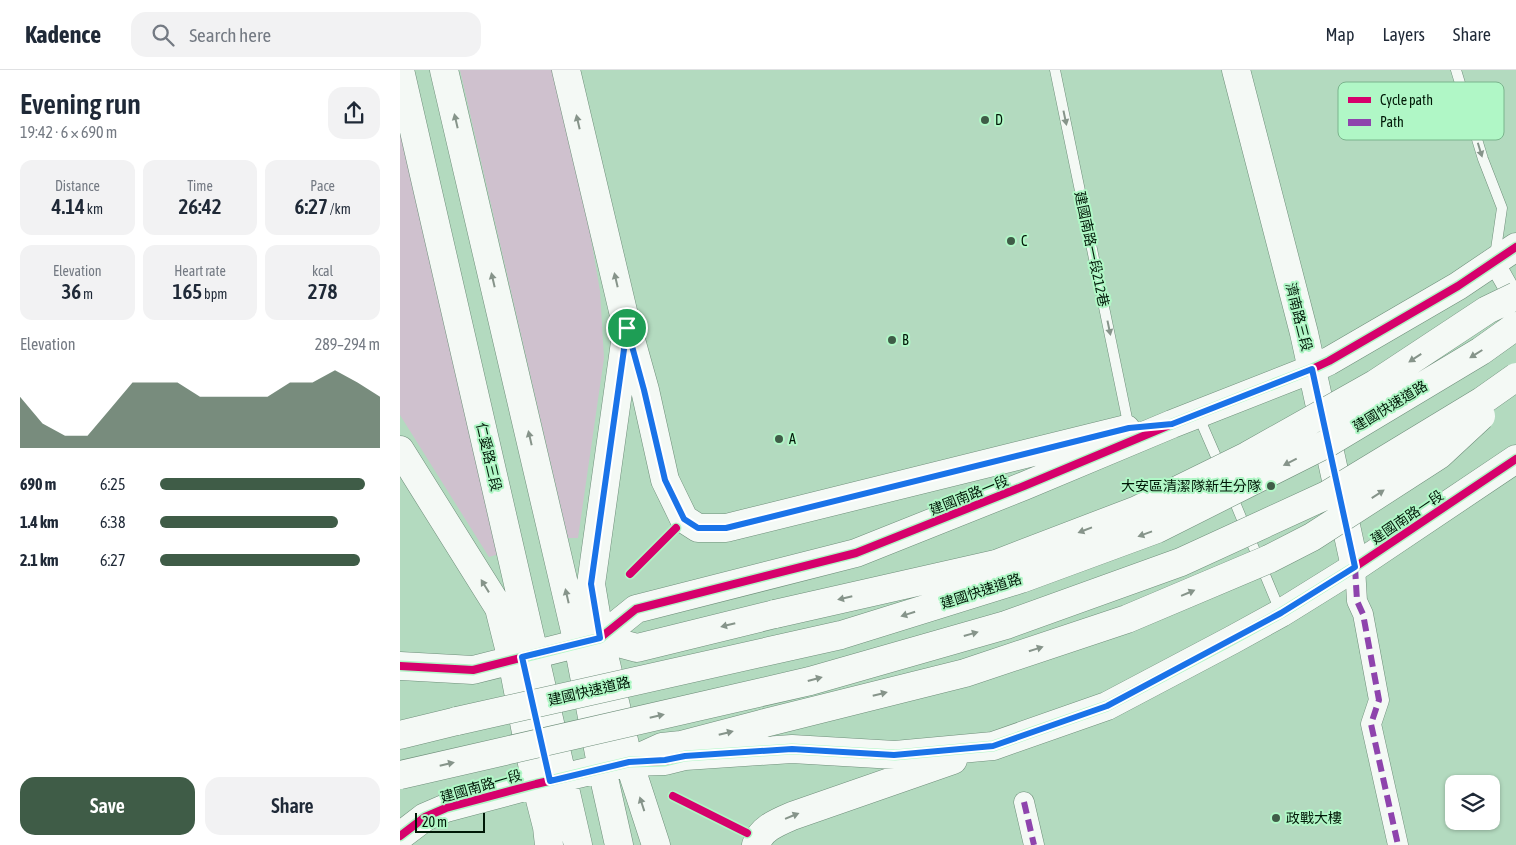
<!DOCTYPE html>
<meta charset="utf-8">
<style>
:root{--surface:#fff;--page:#f2f2f3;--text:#1f2937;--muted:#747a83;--line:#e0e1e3;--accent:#3f5c47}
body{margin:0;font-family:"Asap Condensed","Noto Sans TC",sans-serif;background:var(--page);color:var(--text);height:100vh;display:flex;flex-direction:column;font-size:19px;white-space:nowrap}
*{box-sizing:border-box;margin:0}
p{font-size:16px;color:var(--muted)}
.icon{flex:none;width:28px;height:28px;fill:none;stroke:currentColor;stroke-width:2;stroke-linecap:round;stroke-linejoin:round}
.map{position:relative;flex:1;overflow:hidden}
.details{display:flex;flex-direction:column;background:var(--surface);width:400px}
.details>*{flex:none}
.buttons{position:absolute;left:1045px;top:705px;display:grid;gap:10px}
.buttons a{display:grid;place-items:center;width:55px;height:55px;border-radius:10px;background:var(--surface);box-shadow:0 1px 4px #0004;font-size:25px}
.scale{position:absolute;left:15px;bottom:12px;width:70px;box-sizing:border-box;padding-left:5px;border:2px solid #001807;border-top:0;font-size:14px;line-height:18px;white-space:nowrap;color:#001807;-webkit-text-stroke:4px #b0f7c6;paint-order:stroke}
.pin{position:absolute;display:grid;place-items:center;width:42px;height:42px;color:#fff;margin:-21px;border:2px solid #fff;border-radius:50%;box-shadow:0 1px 5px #0007}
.round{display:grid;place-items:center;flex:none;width:52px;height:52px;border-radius:15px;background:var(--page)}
.headline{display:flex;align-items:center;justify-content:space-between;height:85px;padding:0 20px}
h1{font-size:28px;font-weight:600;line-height:38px}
.stats{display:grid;grid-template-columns:repeat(3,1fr);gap:8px;height:85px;padding:5px 20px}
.stats div{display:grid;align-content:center;border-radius:12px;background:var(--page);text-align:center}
.stats b{font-size:21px;font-weight:600}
.stats small{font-size:14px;font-weight:400}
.stats p{font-size:14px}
.chart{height:140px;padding:10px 20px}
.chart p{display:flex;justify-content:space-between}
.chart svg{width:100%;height:90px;margin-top:5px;fill:var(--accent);opacity:.7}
.button{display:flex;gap:10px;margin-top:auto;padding:10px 20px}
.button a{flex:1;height:58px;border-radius:15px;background:var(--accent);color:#fff;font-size:20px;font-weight:600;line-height:58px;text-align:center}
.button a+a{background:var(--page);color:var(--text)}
ul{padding:0 20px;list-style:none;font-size:16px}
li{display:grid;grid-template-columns:80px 60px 1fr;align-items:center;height:38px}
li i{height:12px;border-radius:6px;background:var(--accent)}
header{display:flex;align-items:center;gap:30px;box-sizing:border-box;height:70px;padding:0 25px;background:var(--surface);border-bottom:1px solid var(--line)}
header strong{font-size:24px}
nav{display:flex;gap:28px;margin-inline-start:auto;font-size:18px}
.search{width:350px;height:45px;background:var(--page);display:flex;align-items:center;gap:12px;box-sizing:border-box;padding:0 18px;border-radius:15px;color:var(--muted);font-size:19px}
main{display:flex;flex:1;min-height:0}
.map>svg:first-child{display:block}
</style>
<header>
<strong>Kadence</strong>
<div class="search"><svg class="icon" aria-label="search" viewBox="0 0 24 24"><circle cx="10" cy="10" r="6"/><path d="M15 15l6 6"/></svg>Search here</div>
<nav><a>Map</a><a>Layers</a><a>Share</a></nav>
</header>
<main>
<section class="details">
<div class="headline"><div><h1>Evening run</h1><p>19:42 · 6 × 690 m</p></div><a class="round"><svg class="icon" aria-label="share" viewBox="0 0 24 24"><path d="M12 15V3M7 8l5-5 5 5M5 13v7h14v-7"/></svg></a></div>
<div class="stats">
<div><p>Distance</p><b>4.14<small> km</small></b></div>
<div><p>Time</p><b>26:42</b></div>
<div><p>Pace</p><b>6:27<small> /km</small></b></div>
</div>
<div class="stats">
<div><p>Elevation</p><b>36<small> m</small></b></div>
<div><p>Heart rate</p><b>165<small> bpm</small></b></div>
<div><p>kcal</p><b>278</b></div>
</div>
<div class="chart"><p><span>Elevation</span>289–294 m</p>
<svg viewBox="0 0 160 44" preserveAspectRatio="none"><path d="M0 44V19L10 32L20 38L30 38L40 25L50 12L60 12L70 12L80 19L90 19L100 19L110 19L120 12L130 12L140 6L150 12L160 19V44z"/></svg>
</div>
<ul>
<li><b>690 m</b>6:25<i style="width:93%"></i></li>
<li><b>1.4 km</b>6:38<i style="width:81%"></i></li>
<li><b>2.1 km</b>6:27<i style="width:91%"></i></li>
</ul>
<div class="button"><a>Save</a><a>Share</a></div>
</section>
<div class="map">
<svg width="1116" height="775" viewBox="0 0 1116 775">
<rect width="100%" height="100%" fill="#b3dabf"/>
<!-- green -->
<path fill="#cfc1ce" d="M60 0H152L190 163 200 221 204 288 178 468H168Z
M0 52 99 484 89 487 0 345Z"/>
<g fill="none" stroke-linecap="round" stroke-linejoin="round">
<!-- lane casing -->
<g stroke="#6e8e7a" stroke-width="11">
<path id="lane" d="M655 0 729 358
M1056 0 1083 89 1102 138 1095 186
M798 345 821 398
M831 423 880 541"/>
</g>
<!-- street casing -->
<g stroke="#6e8e7a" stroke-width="21">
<path id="street" d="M1094 192 1116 231
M955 497 957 531 963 544 979 630 971 654 998 775
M624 732 634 775"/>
</g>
<!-- secondary casing -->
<g stroke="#6e8e7a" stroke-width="29">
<path id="secondary" d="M0 0 178 775
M44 0 178 574 202 699 219 775
M166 0 227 258 191 514 200 568 229 692 256 775
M836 0 904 263 955 497
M231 270 245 320 265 410 284 449 298 458H326L726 359
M0 380 99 538 112 590 136 714 147 757 149 775
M0 596 73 600 200 568 236 539 456 483 624 416 772 354 912 299 929 291 1058 216 1116 177
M0 766 25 747 46 738 136 714 229 692 265 691 285 686 392 679 495 685 593 676 707 636 832 570 881 543 955 497 1116 389
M356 775C360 759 378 752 392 746L553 690"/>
</g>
<!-- highway casing -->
<g stroke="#6e8e7a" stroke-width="29">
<path id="highway" d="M200 568 237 578 375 544
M0 665 57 651
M229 692 262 677 281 675 365 653"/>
</g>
<!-- lane -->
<use href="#lane" stroke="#f4f9f5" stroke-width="10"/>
<!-- street -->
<use href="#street" stroke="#f4f9f5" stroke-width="20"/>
<!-- secondary -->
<use href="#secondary" stroke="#f4f9f5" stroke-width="28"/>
<!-- highway -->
<use href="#highway" stroke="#f4f9f5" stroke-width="28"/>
<!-- highway-bridge casing -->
<g stroke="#6e8e7a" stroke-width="29" stroke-linecap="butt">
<path id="highway-bridge" d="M375 544 596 494 737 440 847 386 975 314 1087 240 1116 226
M57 651 441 565 621 509 757 459 926 374 1081 281 1116 256
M365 653 565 603 727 549 869 489 912 467 1039 385 1081 346
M0 705 410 611 606 555 781 492 927 425 1082 331 1116 307"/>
</g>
<!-- highway-bridge -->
<use href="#highway-bridge" stroke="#f4f9f5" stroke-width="28"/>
<!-- quiet -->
<path stroke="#8e44ad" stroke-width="6" stroke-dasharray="12 6" stroke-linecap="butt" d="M955 497 957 531 963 544 979 630 971 654 998 775
M624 732 634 775"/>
<!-- cycleway casing -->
<g stroke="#b0f7c6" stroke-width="11">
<path id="cycleway" d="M230 504 276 458
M0 596 73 600 200 568 236 539 456 483 624 416 772 354 912 299 929 291 1058 216 1116 177
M273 726 347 763
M0 766 25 747 46 738 136 714 229 692 265 691 285 686 392 679 495 685 593 676 707 636 832 570 881 543 955 497 1116 389"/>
</g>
<!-- cycleway -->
<use href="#cycleway" stroke="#d6006c" stroke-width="8"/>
</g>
<!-- one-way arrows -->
<defs><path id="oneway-solid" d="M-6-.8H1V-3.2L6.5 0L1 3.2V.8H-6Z" transform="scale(1.25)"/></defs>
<g fill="#86948a">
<use href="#oneway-solid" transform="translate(665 48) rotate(78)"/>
<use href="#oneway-solid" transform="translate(56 51) rotate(-103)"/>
<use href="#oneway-solid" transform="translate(178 52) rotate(-103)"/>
<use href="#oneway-solid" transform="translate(1080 80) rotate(73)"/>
<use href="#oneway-solid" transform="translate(93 210) rotate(-103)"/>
<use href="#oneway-solid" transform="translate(216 210) rotate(-103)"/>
<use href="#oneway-solid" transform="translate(709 258) rotate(78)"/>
<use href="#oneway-solid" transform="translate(1076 284) rotate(148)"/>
<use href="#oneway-solid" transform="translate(1015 288) rotate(147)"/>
<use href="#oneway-solid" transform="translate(130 368) rotate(-103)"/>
<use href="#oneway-solid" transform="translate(890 392) rotate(153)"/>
<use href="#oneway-solid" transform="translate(978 424) rotate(-33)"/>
<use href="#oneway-solid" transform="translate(685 460) rotate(159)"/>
<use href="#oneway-solid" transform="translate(745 464) rotate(160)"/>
<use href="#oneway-solid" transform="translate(85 516) rotate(-122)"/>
<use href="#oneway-solid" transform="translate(788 523) rotate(-23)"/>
<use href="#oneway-solid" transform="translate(167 526) rotate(-103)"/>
<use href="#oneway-solid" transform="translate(445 528) rotate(167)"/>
<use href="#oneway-solid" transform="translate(508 544) rotate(162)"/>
<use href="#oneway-solid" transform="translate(328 555) rotate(166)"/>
<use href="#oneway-solid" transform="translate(571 564) rotate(-16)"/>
<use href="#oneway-solid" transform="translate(636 579) rotate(-18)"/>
<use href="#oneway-solid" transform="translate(415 609) rotate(-15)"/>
<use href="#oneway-solid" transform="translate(480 624) rotate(-14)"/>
<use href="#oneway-solid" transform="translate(257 646) rotate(-13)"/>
<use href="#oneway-solid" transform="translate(326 663) rotate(-14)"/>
<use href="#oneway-solid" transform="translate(47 694) rotate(-13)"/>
<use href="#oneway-solid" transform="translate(242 734) rotate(-108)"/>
<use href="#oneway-solid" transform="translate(392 746) rotate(-22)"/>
</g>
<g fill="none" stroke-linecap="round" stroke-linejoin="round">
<!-- route casing -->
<g stroke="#fff" stroke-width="10">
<path id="route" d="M227 258 244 320 265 410 284 449 298 458H326L729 358 772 354 912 299 955 497 881 543 707 636 593 676 494 685 392 679 285 686 265 690 229 692 150 711 122 587 200 568 191 514Z"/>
</g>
<!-- route -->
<use href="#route" stroke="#1a73e8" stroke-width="6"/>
</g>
<!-- markers -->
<g fill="#3f5c47" stroke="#b0f7c6" stroke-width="2">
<circle cx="585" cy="50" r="5"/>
<circle cx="611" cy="171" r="5"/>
<circle cx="492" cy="270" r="5"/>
<circle cx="379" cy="369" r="5"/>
<circle cx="871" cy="416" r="5"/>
<circle cx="876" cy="748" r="5"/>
</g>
<g text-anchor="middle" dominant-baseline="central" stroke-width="4" stroke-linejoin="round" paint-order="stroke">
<!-- poi labels -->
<g font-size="14" fill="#001807" stroke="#b0f7c6" text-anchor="start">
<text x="595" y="50">D</text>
<text x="621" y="171">C</text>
<text x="502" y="270">B</text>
<text x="389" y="369">A</text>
<text x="861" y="416" text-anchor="end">大安區清潔隊新生分隊</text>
<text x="886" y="748">政戰大樓</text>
</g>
<!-- street labels -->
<g font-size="14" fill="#001807" stroke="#b0f7c6">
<text transform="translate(692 179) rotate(78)">建國南路一段212巷</text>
<text transform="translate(899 247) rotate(76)">濟南路三段</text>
<text transform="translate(990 336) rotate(-31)">建國快速道路</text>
<text transform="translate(89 387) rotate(77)">仁愛路三段</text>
<text transform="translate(569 425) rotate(-22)">建國南路一段</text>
<text transform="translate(1007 447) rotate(-34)">建國南路一段</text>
<text transform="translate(581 521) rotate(-18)">建國快速道路</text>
<text transform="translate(189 621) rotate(-13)">建國快速道路</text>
<text transform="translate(81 716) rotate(-16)">建國南路一段</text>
</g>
</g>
<!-- legend -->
<rect x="938" y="12" width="166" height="58" rx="8" fill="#b0f7c6" stroke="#7bb48d" stroke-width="1"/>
<rect x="948" y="27" width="23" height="6" fill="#d6006c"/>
<rect x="948" y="49" width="23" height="7" fill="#8e44ad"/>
<g font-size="14" fill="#001807">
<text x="980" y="35">Cycle path</text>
<text x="980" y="57">Path</text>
</g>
</svg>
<div class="buttons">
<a><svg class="icon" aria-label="layers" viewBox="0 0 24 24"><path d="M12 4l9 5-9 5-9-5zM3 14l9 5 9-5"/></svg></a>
</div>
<div class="scale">20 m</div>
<div class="pin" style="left:227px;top:258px;background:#1e9e55"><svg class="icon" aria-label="arrive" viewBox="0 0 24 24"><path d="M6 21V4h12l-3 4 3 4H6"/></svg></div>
</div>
</main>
